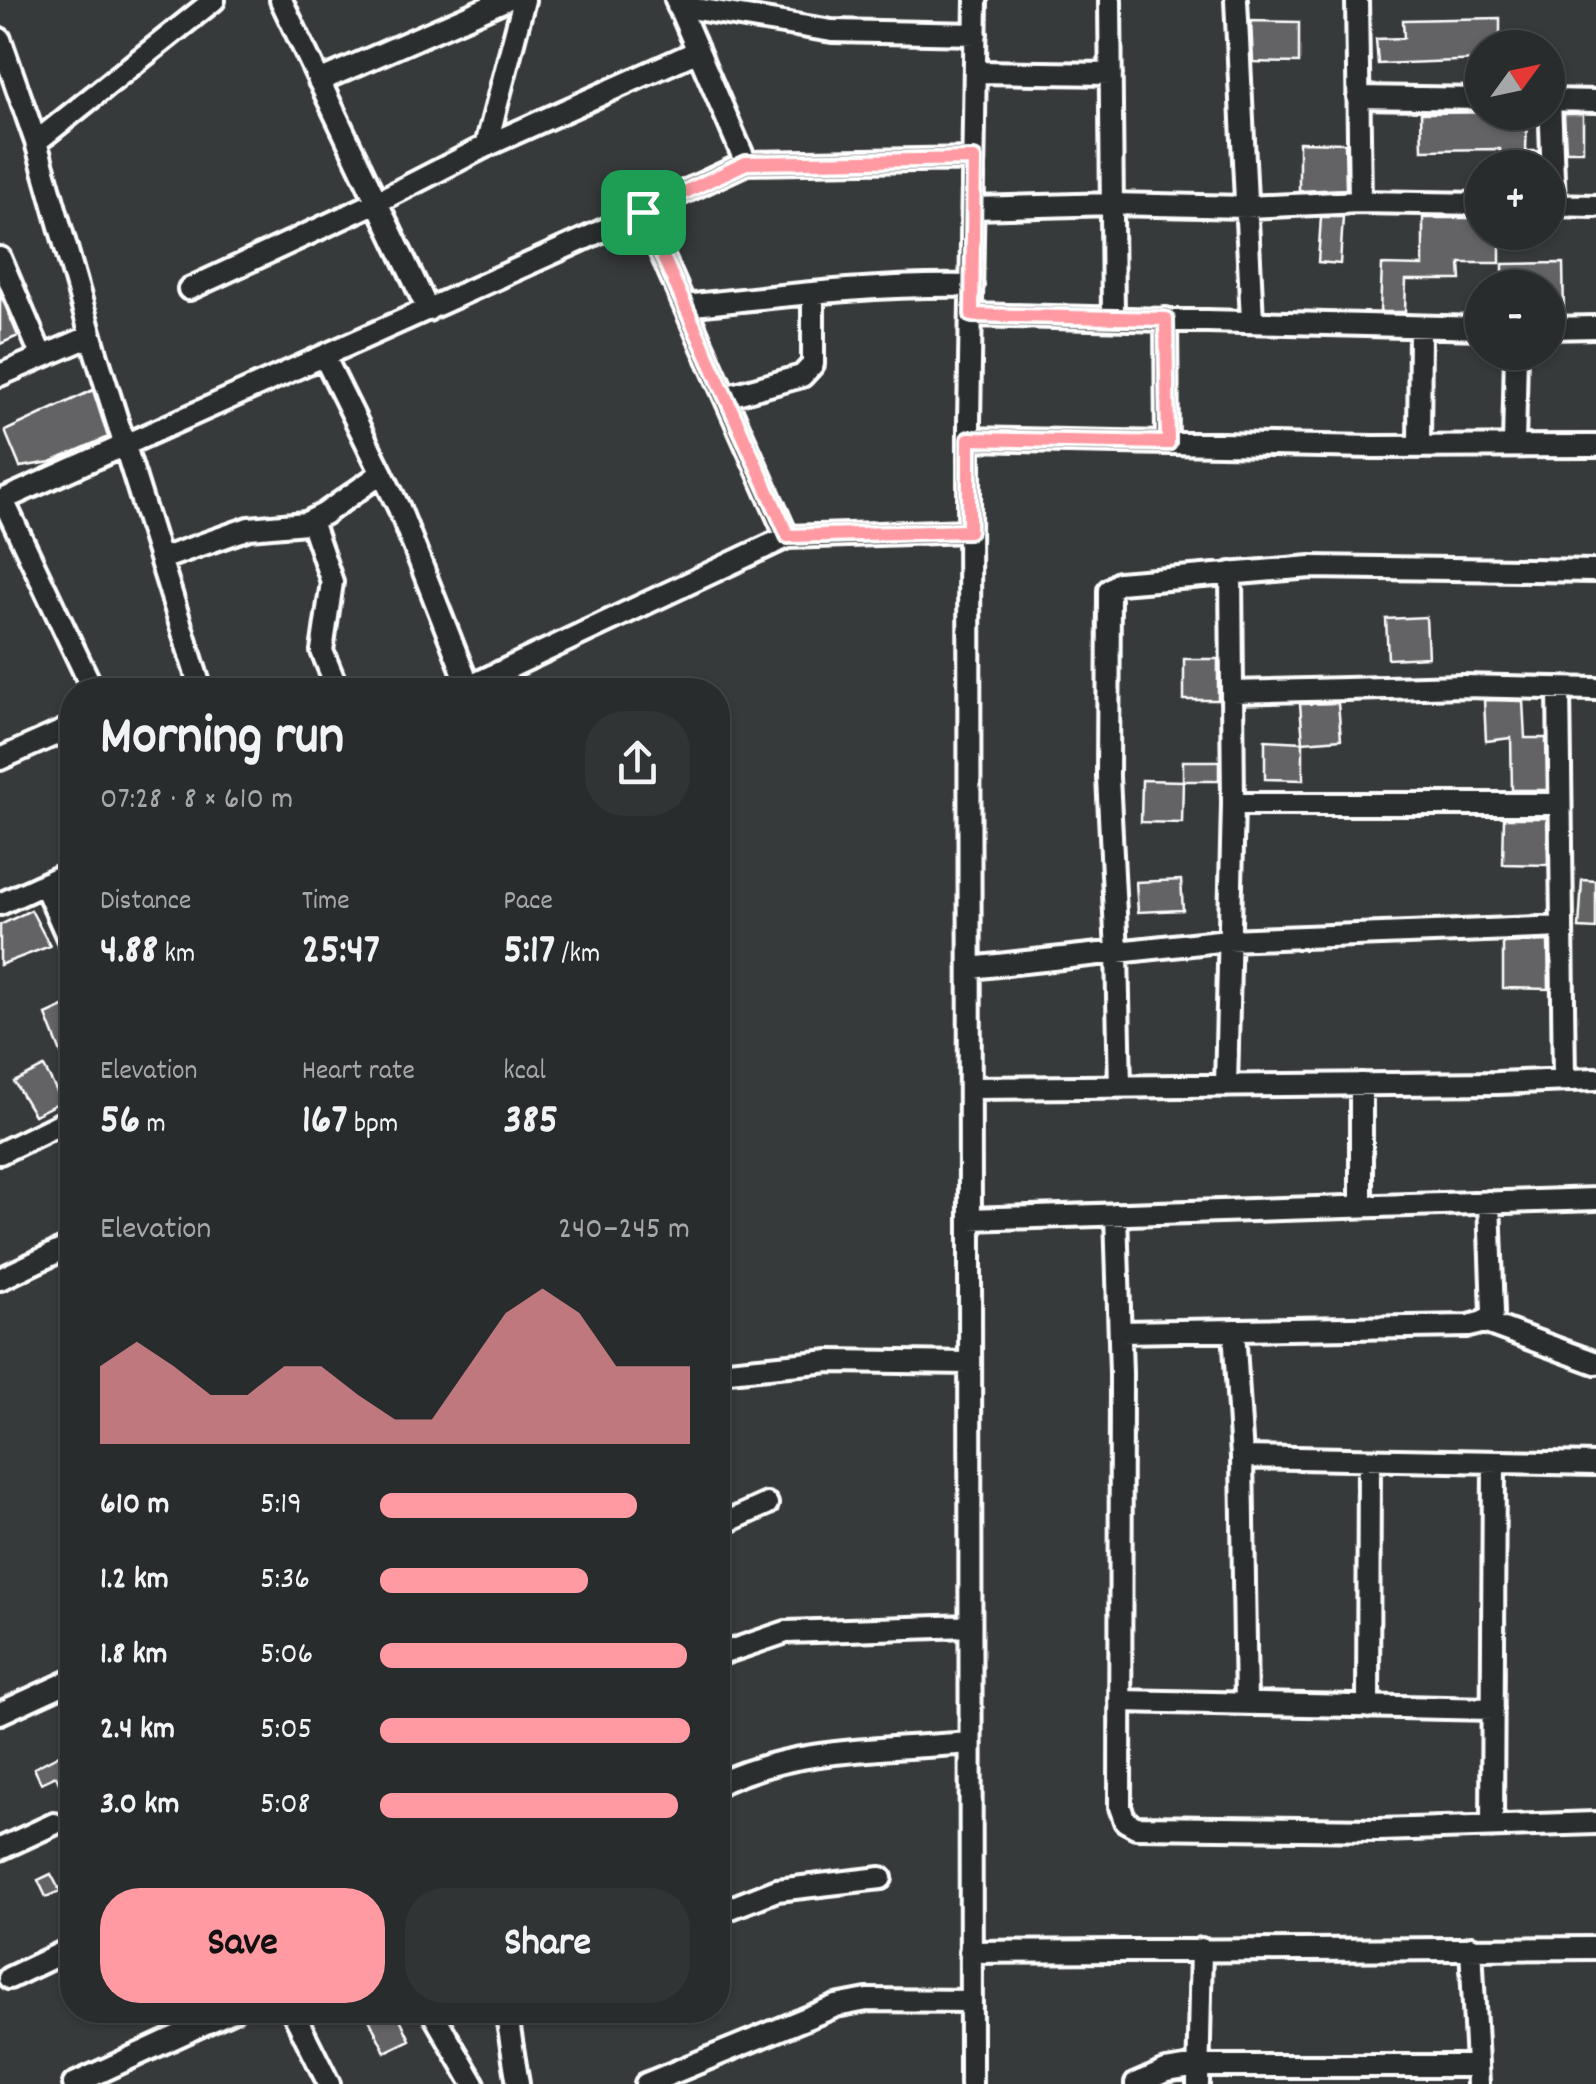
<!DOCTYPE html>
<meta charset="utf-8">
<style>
:root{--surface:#292c2c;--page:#313434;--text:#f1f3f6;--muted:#a5a7a9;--line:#454848;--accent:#ff9aa2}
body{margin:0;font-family:Dekko,sans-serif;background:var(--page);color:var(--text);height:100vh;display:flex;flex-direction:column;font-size:38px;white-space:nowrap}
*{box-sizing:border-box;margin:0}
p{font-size:32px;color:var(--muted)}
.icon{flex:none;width:55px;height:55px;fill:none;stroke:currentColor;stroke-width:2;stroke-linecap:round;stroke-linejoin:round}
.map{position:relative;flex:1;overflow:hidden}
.panel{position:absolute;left:60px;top:678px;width:670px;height:1345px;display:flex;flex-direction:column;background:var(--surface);border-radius:40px;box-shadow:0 2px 8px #0004,0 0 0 2px var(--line)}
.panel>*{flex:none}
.needle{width:65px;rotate:57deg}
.controls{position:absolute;left:1465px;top:30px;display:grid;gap:20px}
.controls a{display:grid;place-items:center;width:100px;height:100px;border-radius:50%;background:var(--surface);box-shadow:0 2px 8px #0004,0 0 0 2px var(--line);font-size:50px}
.pin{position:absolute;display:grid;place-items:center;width:85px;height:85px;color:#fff;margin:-42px;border-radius:20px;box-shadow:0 5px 15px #0006}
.round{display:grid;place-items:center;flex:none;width:105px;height:105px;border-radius:40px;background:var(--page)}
.overview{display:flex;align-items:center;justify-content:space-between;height:170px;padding:0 40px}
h1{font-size:55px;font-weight:800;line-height:75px}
.stats{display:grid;grid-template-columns:repeat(3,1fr);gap:15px;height:170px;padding:10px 40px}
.stats div{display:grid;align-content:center}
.stats b{font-size:42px;font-weight:800}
.stats small{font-size:28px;font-weight:400}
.stats p{font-size:28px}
.chart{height:280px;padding:20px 40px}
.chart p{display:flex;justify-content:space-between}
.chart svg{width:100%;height:180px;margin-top:10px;fill:var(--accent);opacity:.7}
.button{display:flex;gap:20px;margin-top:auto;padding:20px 40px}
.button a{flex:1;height:115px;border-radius:40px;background:var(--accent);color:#111;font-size:40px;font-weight:800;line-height:115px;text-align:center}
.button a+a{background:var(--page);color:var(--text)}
ul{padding:0 40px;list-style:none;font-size:32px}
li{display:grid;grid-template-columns:160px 120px 1fr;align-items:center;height:75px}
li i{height:25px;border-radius:12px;background:var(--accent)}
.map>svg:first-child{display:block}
</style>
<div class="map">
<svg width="1596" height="2084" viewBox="0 0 1596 2084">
<rect width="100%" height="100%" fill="#373a3b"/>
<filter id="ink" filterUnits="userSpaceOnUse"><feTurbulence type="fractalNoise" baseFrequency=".01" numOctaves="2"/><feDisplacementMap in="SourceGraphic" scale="20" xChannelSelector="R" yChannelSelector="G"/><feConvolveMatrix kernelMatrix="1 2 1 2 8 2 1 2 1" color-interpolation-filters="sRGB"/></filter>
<g filter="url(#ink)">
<!-- building -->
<path fill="#636465" stroke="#fff" stroke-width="2.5" d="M1500 18V48H1482V60L1378 64 1376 39 1404 38 1403 20Z
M1251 21 1299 22V63L1253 62Z
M1527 112 1526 151H1538L1539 168H1500V149L1422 150 1421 113Z
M1564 114H1583V151H1566Z
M1299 142 1345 143 1346 189 1299 191Z
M1321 217H1343L1340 264 1318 262Z
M1423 218H1482V232H1500V263H1460L1461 280H1406L1405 312H1380L1382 265 1423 266Z
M1563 263 1564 312H1548V288H1503V264Z
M0 293 18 336 0 344Z
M93 390 108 437 51 462 20 467 5 431Z
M1426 617 1428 657 1388 659 1386 619Z
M1184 659H1218V700H1184Z
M1484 700 1523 701 1525 738H1546L1547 790H1512L1511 738 1486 741Z
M1338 703 1341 739 1303 742 1300 704Z
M1265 740 1303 742V780L1265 779Z
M1183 761H1219V781H1183Z
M1142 780 1183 781 1182 823 1141 822Z
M1504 818H1547L1548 865 1503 864Z
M1181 880 1183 910 1138 912 1136 882Z
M1582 880 1596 881V929L1579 928Z
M31 910 50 946 0 965V925Z
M1548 941 1549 989 1503 988V943Z
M72 1003V1081L46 1015Z
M44 1067 62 1101 34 1115 14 1082Z
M65 1752 72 1767V1776L59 1783 56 1776 41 1783 34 1768Z
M51 1874 60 1891 46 1897 38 1880Z
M381 2010H396L410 2040 385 2052 368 2017Z"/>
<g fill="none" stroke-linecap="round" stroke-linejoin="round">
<!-- minor casing -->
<g stroke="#fff" stroke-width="28">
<path id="minor" d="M281 0 428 310
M676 0 746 163
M1110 0 1113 318
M1236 0 1252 320
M1357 0 1360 202
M678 6 832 31 976 34
M0 39 36 142 96 353 201 690
M975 72 1111 74
M319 81 505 0
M1358 97 1482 99
M1548 100 1596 101
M1550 100 1554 205
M36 142 214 0
M486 146 524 0
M1548 205 1596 206
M973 208 1112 204 1246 207 1360 202 1482 204
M643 212 787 537
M0 258 42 357
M189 289 377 202 486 146 698 51
M685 306C781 296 876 284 972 286
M972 315 1482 328
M1166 319 1167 443
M1548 328 1596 327
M324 356 399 508 469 687
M0 375 91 336
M725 397 802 376 813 364V293
M969 439 1373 447 1596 446
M1514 446 1516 352
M1419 447 1420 329
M3 500 93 690
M0 501 582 240 746 163 973 159
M311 521 332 582 322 651 338 690
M161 559 249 528 306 523 324 514 382 473
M1559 688 1564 1080
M462 690 787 537 969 531
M1233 692 1463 686 1596 689
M0 759 72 727
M1233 804H1560
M44 884 72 947
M0 904 72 871
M970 968 1228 940 1562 927
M1361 1084V1206
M1226 1086 1233 804 1231 573
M1120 1087 1117 952 1108 777 1109 590 1119 583 1311 567 1596 571
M970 1088 1497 1083 1596 1079
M0 1153 72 1118
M1116 1214 1121 1373 1120 1807 1125 1821 1136 1827 1379 1830 1596 1823
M970 1219 1596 1199
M0 1279 72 1245
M1484 1322 1596 1363
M1234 1330 1242 1457 1246 1704
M1120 1332 1469 1326 1484 1322 1493 1313 1489 1202
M718 1372 830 1361 970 1363
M1242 1457 1596 1464
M718 1526 767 1504
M718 1655 786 1632 969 1626
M1120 1701 1493 1709
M1368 1707 1369 1460
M0 1713 72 1680
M718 1784C795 1747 884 1750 969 1743
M1492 1827 1494 1462
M0 1849 54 1824
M718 1913 777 1890 881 1878
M1471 1947 1478 2084
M970 1952 1596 1948
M9 1978 72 1948
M292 2010 329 2084
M431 2010 474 2084
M506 2010 518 2084
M74 2084 234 2010
M646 2084 836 2006 867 2000 970 2001
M971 2084 969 422 976 0
M1136 2084 1166 2071 1198 2066H1477
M1198 2084 1201 1949"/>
</g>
<!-- minor -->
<use href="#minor" stroke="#2a2d2e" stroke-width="20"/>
</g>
</g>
<g fill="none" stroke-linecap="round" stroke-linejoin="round" filter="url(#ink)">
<!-- route casing -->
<g stroke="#fff" stroke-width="20">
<path id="route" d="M974 159 972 315 1166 319 1168 443 969 439V531L788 536 643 212 746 163Z"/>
</g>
<!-- route -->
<use href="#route" stroke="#ff9aa2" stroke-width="12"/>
</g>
</svg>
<div class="controls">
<a><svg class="needle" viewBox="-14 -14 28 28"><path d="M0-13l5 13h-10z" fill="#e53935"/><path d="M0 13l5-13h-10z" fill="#a5a7a9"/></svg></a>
<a>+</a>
<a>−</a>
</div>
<div class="pin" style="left:643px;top:212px;background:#1e9e55"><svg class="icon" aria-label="arrive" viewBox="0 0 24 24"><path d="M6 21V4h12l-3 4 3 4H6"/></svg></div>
<section class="panel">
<div class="overview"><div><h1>Morning run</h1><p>07:28 · 8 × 610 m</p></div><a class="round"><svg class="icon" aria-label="share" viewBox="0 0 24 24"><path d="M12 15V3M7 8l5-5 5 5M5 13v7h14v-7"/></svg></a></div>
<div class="stats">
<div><p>Distance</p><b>4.88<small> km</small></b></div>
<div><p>Time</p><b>25:47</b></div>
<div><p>Pace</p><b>5:17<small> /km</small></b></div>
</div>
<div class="stats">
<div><p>Elevation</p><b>56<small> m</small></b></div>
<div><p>Heart rate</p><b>167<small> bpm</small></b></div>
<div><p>kcal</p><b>385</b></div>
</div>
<div class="chart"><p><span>Elevation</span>240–245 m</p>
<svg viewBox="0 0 160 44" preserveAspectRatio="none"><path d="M0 44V25L10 19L20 25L30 32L40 32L50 25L60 25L70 32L80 38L90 38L100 25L110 12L120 6L130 12L140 25L150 25L160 25V44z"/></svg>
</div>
<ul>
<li><b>610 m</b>5:19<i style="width:83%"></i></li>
<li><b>1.2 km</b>5:36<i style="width:67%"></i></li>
<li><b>1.8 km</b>5:06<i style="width:99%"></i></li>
<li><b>2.4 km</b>5:05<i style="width:100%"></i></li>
<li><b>3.0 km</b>5:08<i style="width:96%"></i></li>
</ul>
<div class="button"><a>Save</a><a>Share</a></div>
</section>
</div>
